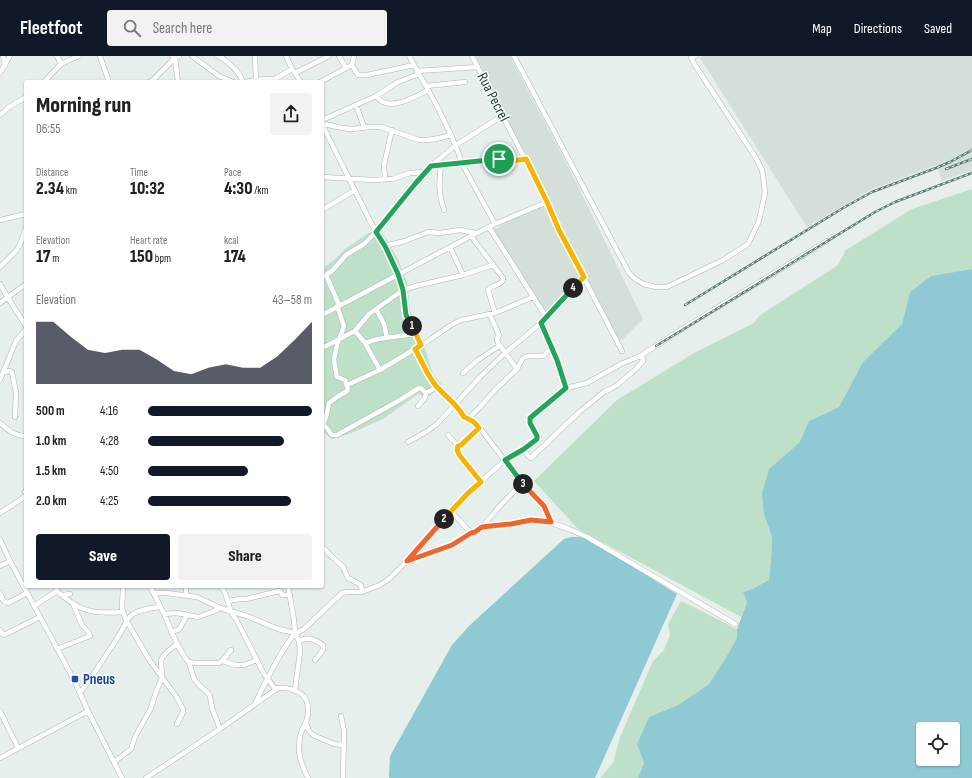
<!DOCTYPE html>
<meta charset="utf-8">
<style>
:root{--surface:#fff;--page:#f2f2f2;--text:#222;--muted:#767676;--accent:#111827}
body{margin:0;font-family:"Sofia Sans Condensed",sans-serif;background:var(--page);color:var(--text);height:100vh;display:flex;flex-direction:column;font-size:15px;white-space:nowrap}
*{box-sizing:border-box;margin:0}
p{font-size:13px;color:var(--muted)}
.icon{flex:none;width:22px;height:22px;fill:none;stroke:currentColor;stroke-width:2;stroke-linecap:round;stroke-linejoin:round}
.map{position:relative;flex:1;overflow:hidden}
.side{position:absolute;left:24px;top:24px;width:300px;height:508px;display:flex;flex-direction:column;background:var(--surface);border-radius:4px;box-shadow:0 1px 3px #0004}
.side>*{flex:none}
.buttons{position:absolute;left:916px;top:666px;display:grid;gap:8px}
.buttons a{display:grid;place-items:center;width:44px;height:44px;border-radius:4px;background:var(--surface);box-shadow:0 1px 3px #0004;font-size:20px}
.pin{position:absolute;display:grid;place-items:center;width:34px;height:34px;color:#fff;margin:-17px;border:2px solid #fff;border-radius:50%;box-shadow:0 1px 4px #0007}
.km{position:absolute;width:20px;height:20px;margin:-10px;border-radius:50%;background:#222;color:#fff;font-size:11px;line-height:20px;text-align:center}
.round{display:grid;place-items:center;flex:none;width:42px;height:42px;border-radius:4px;background:var(--page)}
.summary{display:flex;align-items:center;justify-content:space-between;height:68px;padding:0 12px}
h1{font-size:22px;font-weight:800;line-height:30px}
.stats{display:grid;grid-template-columns:repeat(3,1fr);gap:6px;height:68px;padding:4px 12px}
.stats div{display:grid;align-content:center}
.stats b{font-size:17px;font-weight:800}
.stats small{font-size:11px;font-weight:400}
.stats p{font-size:11px}
.chart{height:112px;padding:8px 12px}
.chart p{display:flex;justify-content:space-between}
.chart svg{width:100%;height:72px;margin-top:4px;fill:var(--accent);opacity:.7}
.button{display:flex;gap:8px;margin-top:auto;padding:8px 12px}
.button a{flex:1;height:46px;border-radius:4px;background:var(--accent);color:#fff;font-size:16px;font-weight:800;line-height:46px;text-align:center}
.button a+a{background:var(--page);color:var(--text)}
ul{padding:0 12px;list-style:none;font-size:13px}
li{display:grid;grid-template-columns:64px 48px 1fr;align-items:center;height:30px}
li i{height:10px;border-radius:5px;background:var(--accent)}
header{display:flex;align-items:center;gap:24px;box-sizing:border-box;height:56px;padding:0 20px;background:var(--accent);color:#fff}
header strong{font-size:19px}
nav{display:flex;gap:22px;margin-inline-start:auto;font-size:14px}
.search{width:280px;height:36px;background:var(--page);display:flex;align-items:center;gap:10px;box-sizing:border-box;padding:0 14px;border-radius:4px;color:var(--muted);font-size:15px}
.map>svg:first-child{display:block}
</style>
<header>
<strong>Fleetfoot</strong>
<div class="search"><svg class="icon" aria-label="search" viewBox="0 0 24 24"><circle cx="10" cy="10" r="6"/><path d="M15 15l6 6"/></svg>Search here</div>
<nav><a>Map</a><a>Directions</a><a>Saved</a></nav>
</header>
<div class="map">
<svg width="972" height="722" viewBox="0 0 972 722">
<rect width="100%" height="100%" fill="#e6efeb"/>
<!-- built -->
<path fill="#d4dfda" d="M475 0H510L572 118 643 263 622 284 618 286 582 221 547 260 493 174 548 144Z
M702 0H972V114L942 125 936 109 870 134 807 171 700 2Z"/>
<!-- green -->
<path fill="#bfe0c8" d="M972 133V213L931 220 910 236 902 268 863 306 839 351 809 365 799 387 769 413 764 458 772 481 771 504 769 524 750 534 743 536 747 546 741 561 578 473 534 425 617 344 694 297 754 267 759 260 838 209 846 194 912 153Z
M379 175 384 179 397 201 407 226 410 255 422 283 433 318 442 329 430 340H423L418 338 383 363 349 378 332 383 322 375V213L335 203 345 193 369 177Z
M681 545 737 573V582L728 598 709 628 678 649 649 661 637 688 644 707 638 722H600L613 707 620 681 653 605 664 594 670 579 668 568Z"/>
<!-- water -->
<path fill="#8ec9d4" fill-rule="evenodd" d="M972 213V722H638L644 707 637 688 649 661 678 649 709 628 728 598 737 582V573L747 546 743 536 750 534 769 524 771 504 772 481 764 458 762 437 769 413 799 387 809 365 839 351 863 306 902 268 910 236 931 220ZM923 673H953V703H923Z
M571 481H583L593 486 677 538 595 722H389L390 700 452 589 470 569 564 483Z"/>
<g fill="none" stroke-linecap="round" stroke-linejoin="round">
<!-- minor casing -->
<g stroke="#a8b8b2" stroke-width="5.5">
<path id="minor" d="M3 0 5 9
M57 0 61 8
M100 0 109 26
M172 0 175 2 178 26
M192 0 219 20 233 26
M217 0 221 1C230 9 239 14 243 26
M255 0 256 24
M286 0 292 13 301 26
M339 0 346 12
M354 0 352 9 358 19H367L414 9
M409 0 436 48 451 79 465 113 495 168
M472 0 547 146 559 174 622 295
M514 0 629 217 634 222 643 228 656 231H667L723 204 748 188 759 165 765 137 764 127 762 114 756 102 695 9 691 2 695 0
M417 15 478 11
M0 17 10 0
M295 17 329 0
M44 26 61 8 79 0
M149 26 153 24 175 2 179 0
M244 26 265 23H275L292 13
M320 26 352 9
M426 30 465 26
M376 40C378 42 380 45 383 46 396 52 417 40 428 34
M356 49 364 71
M0 59 9 51 26 41
M322 64 376 40 398 26 419 18
M322 67C332 70 344 73 354 73 363 72 371 70 381 71L419 84C430 85 441 82 451 79
M322 68 371 167 385 190 398 218 403 234 406 259 421 289
M441 109C439 128 438 135 444 154
M431 110 492 103H499L512 105 526 103
M322 121 373 124 392 123 410 117 425 116
M385 123 384 109 392 74
M322 154 355 134
M0 164 26 158
M489 171 546 261
M471 180 503 222C503 230 492 228 488 234L495 257
M385 190 405 185 428 176 440 177 460 174 476 177
M450 191 463 219
M0 211 15 196 20 189 26 171
M326 219 339 249
M322 221 332 215 346 199 364 188 376 176 415 128 431 110 456 89 502 60
M0 228 8 242 26 270
M0 247 26 228
M376 253 384 268 387 282
M322 259 471 180 495 168 547 146
M490 259 499 279 497 283 498 287 517 313
M541 267 557 303 566 332
M355 275 365 287 380 314
M365 287 378 283 415 278
M322 292 355 275 369 258 403 234 416 230 463 219 493 209
M415 293 431 323 437 331 455 348 464 361 476 367 522 427 543 450 551 467
M3 316 10 315 12 316 16 337 15 361
M463 317 478 304 499 290
M0 324 16 285 26 273
M347 329 380 314 428 285 451 269 461 264 495 257 533 241
M418 350 425 342 426 337
M469 362 480 351 495 334 517 313 523 302 528 300H544L552 290
M0 367C8 374 15 380 26 380
M322 369C327 370 328 375 332 379H337L400 344 419 332 422 333 426 337 437 331
M323 369 326 361 329 347 337 341 347 335 348 333 345 324 337 321 335 311 334 303 337 289 344 270 337 250
M448 379 458 390H459L479 372
M408 386 426 376 437 368 480 321 505 297 541 267 584 221
M458 390 457 392 458 396 481 426
M524 393 528 400 531 402 578 357 605 335 611 333 617 329 636 313 643 305V303L640 300
M25 436 26 434
M451 455 471 477
M0 457 26 440
M482 471 499 451 522 427
M0 484 10 505 74 624 88 655 122 722
M322 491 343 511 348 522 361 529 362 536
M409 504 452 489 471 477 475 476 482 471 500 469 511 468 525 465 535 464 551 467 569 473 587 481 735 568
M0 510 10 505
M56 530 57 535 59 537C64 541 69 545 74 548 89 558 106 557 123 556
M123 530 122 553 126 564 150 605 176 640 183 653V656L177 668
M150 530 164 558 177 588 186 603 189 606 195 607H219L222 605 226 606 235 609H244L257 604
M186 530V539
M221 530 225 537 231 556 237 565 264 618 276 634
M288 530 294 564 295 577 299 585 300 596 295 634
M0 537C2 541 2 546 8 547L27 537
M154 537H166L197 541 220 552 247 560 278 573 295 577 298 576 304 573 342 537 347 536H362L380 529 389 523 407 505 468 437 505 404 524 393 537 383V380L530 367V362L566 332 587 327 621 308 640 300 687 270 827 185
M63 539 70 538
M228 545 240 543H246L279 535 281 536 282 539H290
M34 550 57 535
M164 558 177 557 198 561 212 556 220 552
M0 574 2 578 4 579 40 561
M171 576 178 574 180 572 187 559
M299 585C309 580 313 583 323 589 325 594 319 599 315 604
M57 593 90 580 89 577 82 569 73 548
M222 605 231 594
M189 606 194 623 200 630 208 637 210 640 212 652 220 673
M80 637C94 618 107 598 120 578 124 571 126 563 133 558 141 553 151 552 160 551
M255 648C266 624 278 599 295 577
M0 655 18 692
M341 660 344 675 343 722
M306 667 309 675 313 679 334 688 343 689
M0 702 88 655
M114 706 131 693 135 681 151 652 156 636 162 622 161 604C164 597 171 593 177 588
M146 722 220 673 278 632C285 631 290 632 296 635 309 640 310 654 306 666 305 669 303 672 302 674 300 679 299 685 299 690 298 701 303 712 308 722"/>
</g>
<!-- minor -->
<use href="#minor" stroke="#fff" stroke-width="4.5"/>
<!-- rail casing -->
<g stroke="#5f7d75" stroke-width="2.5">
<path id="rail" d="M946 113 972 103
M685 249 843 152 872 136 936 112 950 106 972 94
M656 290 875 156 895 146 972 117"/>
</g>
<!-- rail -->
<use href="#rail" stroke="#f7fbf9" stroke-width="1" stroke-dasharray="3" stroke-linecap="butt"/>
</g>
<g fill="none" stroke-linecap="round" stroke-linejoin="round">
<!-- split-1 casing -->
<g stroke="#fff" stroke-width="8">
<path id="split-1" d="M412 270 406 259 403 234 398 218 385 190 376 176 415 128 431 110 499 103"/>
</g>
<!-- split-2 casing -->
<g stroke="#fff" stroke-width="8">
<path id="split-2" d="M412 270 421 289 415 293C422 305 427 320 437 331 446 341 457 348 464 361 471 364 474 365 479 372L461 389 458 390C456 394 458 396 460 400L481 426 468 437 444 463"/>
</g>
<!-- split-3 casing -->
<g stroke="#fff" stroke-width="8">
<path id="split-3" d="M444 463 407 505 452 489 471 477 475 476 482 471 500 469 511 468 531 464 551 466 544 450 523 428"/>
</g>
<!-- split-4 casing -->
<g stroke="#fff" stroke-width="8">
<path id="split-4" d="M523 428 505 404 524 393 537 383V380L530 367V362L566 332 557 304 541 267 573 232"/>
</g>
<!-- split-5 casing -->
<g stroke="#fff" stroke-width="8">
<path id="split-5" d="M499 103 512 105 526 103 547 146 559 174 584 221 573 232"/>
</g>
<!-- split-1 -->
<use href="#split-1" stroke="#22a559" stroke-width="5"/>
<!-- split-2 -->
<use href="#split-2" stroke="#f5b400" stroke-width="5"/>
<!-- split-3 -->
<use href="#split-3" stroke="#f0652b" stroke-width="5"/>
<!-- split-4 -->
<use href="#split-4" stroke="#22a559" stroke-width="5"/>
<!-- split-5 -->
<use href="#split-5" stroke="#f5b400" stroke-width="5"/>
</g>
<!-- markers -->
<rect fill="#1a4fb4" stroke="#f7fbf9" stroke-width="1.5" x="71" y="619" width="8" height="8" rx="2"/>
<g text-anchor="middle" dominant-baseline="central" stroke-width="3" stroke-linejoin="round" paint-order="stroke">
<!-- street labels -->
<g font-size="15" fill="#24423a" stroke="#f7fbf9">
<text transform="translate(493 41) rotate(63)">Rua Pecrel</text>
</g>
<!-- transit labels -->
<g font-size="15" font-weight="bold" fill="#164399" stroke="#f7fbf9" text-anchor="start">
<text x="83" y="623">Pneus</text>
</g>
</g>
</svg>
<div class="buttons">
<a><svg class="icon" aria-label="locate" viewBox="0 0 24 24"><circle cx="12" cy="12" r="6"/><path d="M12 2v4M12 18v4M2 12h4M18 12h4"/></svg></a>
</div>
<div class="pin" style="left:499px;top:103px;background:#1e9e55"><svg class="icon" aria-label="arrive" viewBox="0 0 24 24"><path d="M6 21V4h12l-3 4 3 4H6"/></svg></div>
<b class="km" style="left:412px;top:270px">1</b>
<b class="km" style="left:444px;top:463px">2</b>
<b class="km" style="left:523px;top:428px">3</b>
<b class="km" style="left:573px;top:232px">4</b>
<section class="side">
<div class="summary"><div><h1>Morning run</h1><p>06:55</p></div><a class="round"><svg class="icon" aria-label="share" viewBox="0 0 24 24"><path d="M12 15V3M7 8l5-5 5 5M5 13v7h14v-7"/></svg></a></div>
<div class="stats">
<div><p>Distance</p><b>2.34<small> km</small></b></div>
<div><p>Time</p><b>10:32</b></div>
<div><p>Pace</p><b>4:30<small> /km</small></b></div>
</div>
<div class="stats">
<div><p>Elevation</p><b>17<small> m</small></b></div>
<div><p>Heart rate</p><b>150<small> bpm</small></b></div>
<div><p>kcal</p><b>174</b></div>
</div>
<div class="chart"><p><span>Elevation</span>43–58 m</p>
<svg viewBox="0 0 160 44" preserveAspectRatio="none"><path d="M0 44V6L10 6L20 15L30 23L40 25L50 23L60 23L70 29L80 36L90 38L100 34L110 32L120 34L130 34L140 27L150 17L160 6V44z"/></svg>
</div>
<ul>
<li><b>500 m</b>4:16<i style="width:100%"></i></li>
<li><b>1.0 km</b>4:28<i style="width:83%"></i></li>
<li><b>1.5 km</b>4:50<i style="width:61%"></i></li>
<li><b>2.0 km</b>4:25<i style="width:87%"></i></li>
</ul>
<div class="button"><a>Save</a><a>Share</a></div>
</section>
</div>
